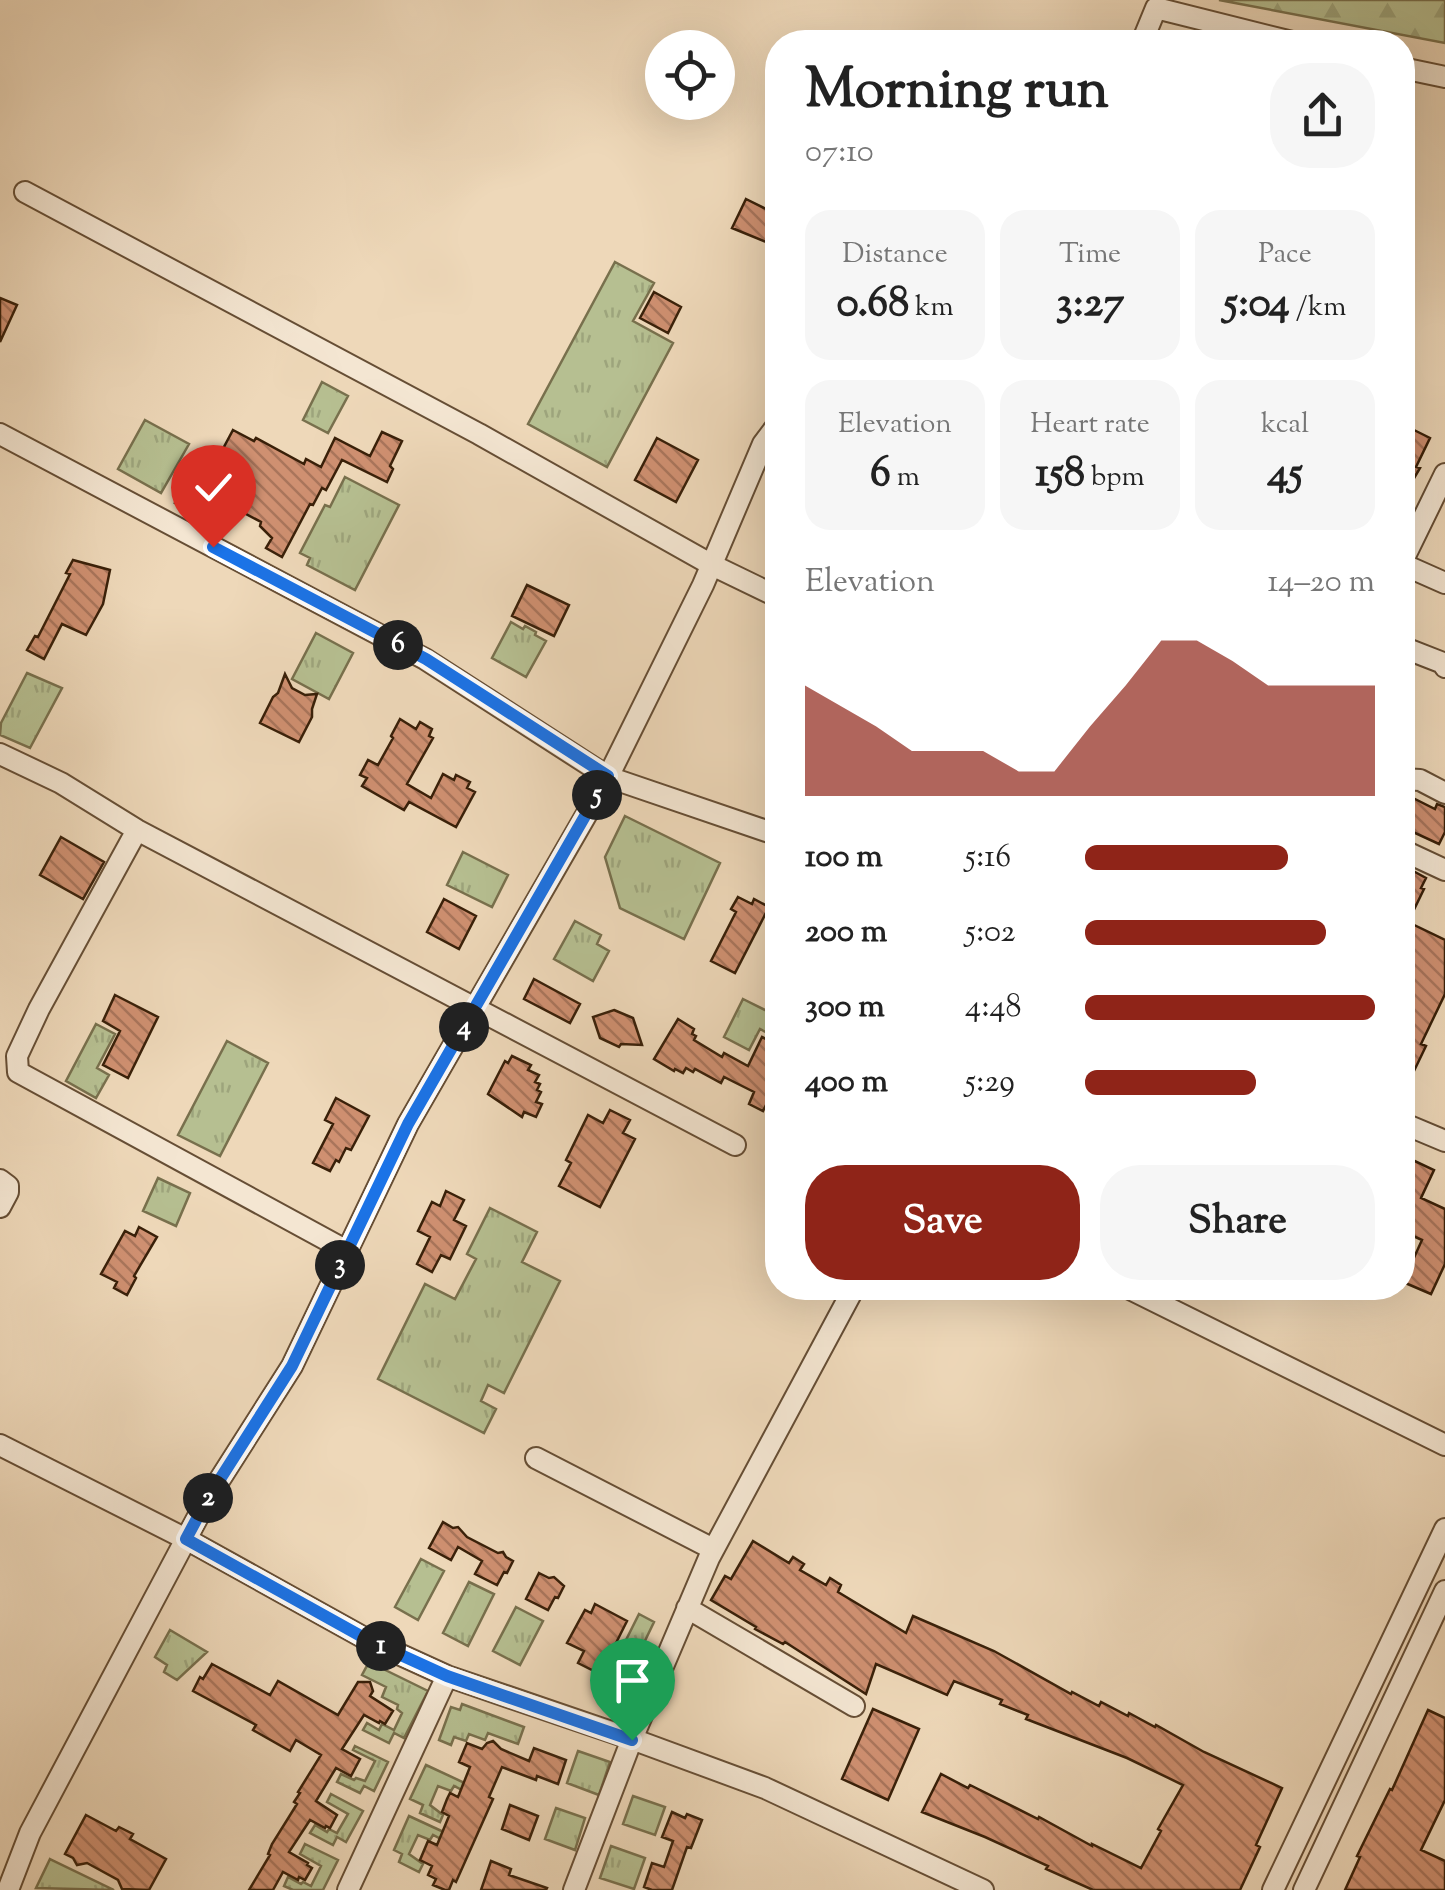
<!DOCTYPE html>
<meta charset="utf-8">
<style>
:root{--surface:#fff;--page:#f6f6f6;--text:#222;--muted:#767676;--accent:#8f2418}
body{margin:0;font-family:"Sorts Mill Goudy",serif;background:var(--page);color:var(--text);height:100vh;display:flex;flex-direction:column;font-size:38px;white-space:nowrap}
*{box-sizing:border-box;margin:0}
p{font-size:32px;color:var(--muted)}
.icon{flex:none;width:55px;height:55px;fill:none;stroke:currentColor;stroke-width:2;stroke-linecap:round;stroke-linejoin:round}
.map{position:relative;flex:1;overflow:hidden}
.sheet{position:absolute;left:765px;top:30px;width:650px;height:1270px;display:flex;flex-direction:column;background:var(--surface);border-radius:40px;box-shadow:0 10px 40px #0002}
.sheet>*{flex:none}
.controls{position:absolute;left:645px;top:30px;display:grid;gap:20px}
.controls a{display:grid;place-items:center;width:90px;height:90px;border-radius:50%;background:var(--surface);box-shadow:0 10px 40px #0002;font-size:50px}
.pin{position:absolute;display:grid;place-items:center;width:85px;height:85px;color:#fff;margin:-102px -42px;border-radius:50% 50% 50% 0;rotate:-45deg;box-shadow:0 0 10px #0007}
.pin .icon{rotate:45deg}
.km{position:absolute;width:50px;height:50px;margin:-25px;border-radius:50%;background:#222;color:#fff;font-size:28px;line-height:50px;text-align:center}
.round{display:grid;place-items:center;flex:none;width:105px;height:105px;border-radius:40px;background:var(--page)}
.headline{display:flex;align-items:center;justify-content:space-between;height:170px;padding:0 40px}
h1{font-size:55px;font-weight:700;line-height:75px}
.figures{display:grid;grid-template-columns:repeat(3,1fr);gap:15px;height:170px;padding:10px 40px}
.figures div{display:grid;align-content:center;border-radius:25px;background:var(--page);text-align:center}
.figures b{font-size:42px;font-weight:700}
.figures small{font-size:28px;font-weight:400}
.figures p{font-size:28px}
.chart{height:280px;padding:20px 40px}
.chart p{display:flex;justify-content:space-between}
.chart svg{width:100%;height:180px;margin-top:10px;fill:var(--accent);opacity:.7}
.button{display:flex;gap:20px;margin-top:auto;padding:20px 40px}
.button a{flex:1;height:115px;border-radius:40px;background:var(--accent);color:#fff;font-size:40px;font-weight:700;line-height:115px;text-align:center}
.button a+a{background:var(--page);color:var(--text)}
ul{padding:0 40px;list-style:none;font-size:32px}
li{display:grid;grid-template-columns:160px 120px 1fr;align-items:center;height:75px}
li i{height:25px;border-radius:12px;background:var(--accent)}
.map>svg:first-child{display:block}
</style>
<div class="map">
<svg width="1445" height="1890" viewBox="0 0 1445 1890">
<defs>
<pattern id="grass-tufts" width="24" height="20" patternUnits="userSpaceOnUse" patternTransform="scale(2.5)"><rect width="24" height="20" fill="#b6bf91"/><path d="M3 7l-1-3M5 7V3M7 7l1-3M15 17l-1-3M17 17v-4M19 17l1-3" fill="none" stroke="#9da47c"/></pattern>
<pattern id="forest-firs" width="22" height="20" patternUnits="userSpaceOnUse" patternTransform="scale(2.5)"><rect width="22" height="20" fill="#b6bf91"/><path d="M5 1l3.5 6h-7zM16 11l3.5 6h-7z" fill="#9da47c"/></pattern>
<pattern id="building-back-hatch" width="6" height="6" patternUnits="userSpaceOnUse" patternTransform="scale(2.5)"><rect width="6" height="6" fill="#cf9071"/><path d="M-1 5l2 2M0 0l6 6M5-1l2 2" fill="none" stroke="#a9755b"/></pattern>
</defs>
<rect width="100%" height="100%" fill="#eed8b9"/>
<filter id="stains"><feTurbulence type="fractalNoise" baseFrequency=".002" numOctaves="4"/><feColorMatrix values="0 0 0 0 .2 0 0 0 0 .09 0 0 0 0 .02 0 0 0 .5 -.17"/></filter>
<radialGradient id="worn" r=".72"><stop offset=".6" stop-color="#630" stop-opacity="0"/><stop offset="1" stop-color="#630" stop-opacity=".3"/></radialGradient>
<!-- grass -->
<path fill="url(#grass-tufts)" stroke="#78704d" stroke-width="2.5" d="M615 262 654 283 633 321 673 343 607 467 528 424Z
M322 382 348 396 328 433 303 420Z
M145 420 189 444 161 493 118 469Z
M345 477 399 505 355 590 307 565 310 558 300 553 325 505 330 507Z
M511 622 523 629 525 626 536 632 535 635 546 641 526 677 492 658Z
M316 633 353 653 329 699 292 679Z
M27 673 62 688 30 748 0 735 1 723Z
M625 816 720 863 684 939 620 908 605 857Z
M463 852 508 875 492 907 447 885Z
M575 921 601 935 597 944 609 951 593 981 554 959Z
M743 999 777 1016V1038L760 1029 749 1050 724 1037Z
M96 1024 115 1034 97 1068 109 1075 96 1098 66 1081Z
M227 1041 268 1063 220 1156 178 1135Z
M158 1178 190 1193 176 1226 143 1211Z
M490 1208 537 1232 522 1262 560 1281 504 1393 488 1385 481 1401 496 1409 484 1433 378 1379 425 1284 455 1299 476 1259 467 1254Z
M421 1559 444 1571 418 1620 395 1607Z
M469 1582 494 1594 468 1646 443 1633Z
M516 1607 543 1621 520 1665 493 1651Z
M639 1614 654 1622 627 1678 611 1670Z
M170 1630 207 1652 177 1680 164 1672 167 1665 155 1657Z
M369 1662 428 1691 404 1738 394 1733 389 1743 363 1730 367 1723 379 1730 382 1724 394 1730 402 1713 397 1709 398 1705 382 1697 386 1687 362 1675Z
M462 1704 524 1727 518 1744 488 1733 485 1740 469 1734 466 1741 454 1737 451 1745 439 1740 451 1707 460 1710Z
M355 1746 388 1762 374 1791 364 1786 360 1793 337 1782 341 1774 354 1780 356 1778 365 1781 375 1761 353 1750Z
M578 1751 610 1762 599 1795 567 1783Z
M426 1765 469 1785 466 1792 454 1786 451 1791 438 1786 430 1805 443 1815 440 1822 420 1813 423 1805 410 1799Z
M331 1794 363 1811 346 1842 337 1837 333 1845 310 1833 315 1825 327 1832 329 1829 337 1833 348 1814 327 1802Z
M633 1796 665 1807 655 1835 623 1824Z
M556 1808 585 1818 575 1850 545 1839Z
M409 1816 448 1834 445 1841 433 1835 430 1840 418 1835 409 1854 423 1864 419 1872 399 1862 402 1854 394 1850Z
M305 1844 338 1860 323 1890H293L284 1886 288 1877 301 1884 303 1882 311 1886 321 1866 300 1854Z
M611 1846 645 1858 634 1889 600 1878Z
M50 1859 114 1890 36 1888Z"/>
<!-- forest -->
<path fill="url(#forest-firs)" stroke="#78704d" stroke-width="2.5" d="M1219 0H1445V43Z"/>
<!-- building -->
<path fill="url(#building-back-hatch)" stroke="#392009" stroke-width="2.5" d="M746 199 770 211 767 217 776 221 766 242 732 228Z
M654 292 681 307 668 333 640 318Z
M0 298 17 305 0 342Z
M233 430 254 441 256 438 304 464 306 459 321 467 335 438 370 456 382 432 402 441 390 466 393 469 387 482 342 460 326 490 322 488 313 505 310 504 282 557 266 548 272 538 260 526 261 522 201 490Z
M1414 430 1430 438 1416 467 1420 468 1413 480 1410 478 1402 493V451Z
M657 438 698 460 676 502 635 480Z
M187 481 200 488 188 510 175 503Z
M73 560 110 570 103 604 86 635 62 624 44 659 27 650 35 636 38 637 70 574 66 573Z
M527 585 569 605 554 636 512 616Z
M285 674 292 688 305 695 317 694 312 709V717L299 742 260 723 273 697 278 693Z
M400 719 416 729 420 722 432 729 429 736 433 738 407 784 431 798 443 774 454 780 456 775 470 782 467 788 475 792 456 827 409 802 404 810 362 786 367 778 360 775 368 760 378 765 393 738 391 736Z
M1413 798 1435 809 1437 804 1445 807V832L1439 844 1402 827V819Z
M61 837 104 862 83 899 40 875Z
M1402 865 1426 878 1421 888 1424 889 1408 922 1445 940V994L1421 1044 1426 1046 1414 1071 1402 1066Z
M738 897 752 904 754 899 769 907 735 973 711 961 736 912 731 909Z
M444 899 476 916 459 949 427 932Z
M534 979 580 1004 570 1023 524 999Z
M115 995 158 1017 128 1078 103 1065 120 1031 103 1021Z
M614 1010 633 1018 642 1045 621 1044 619 1047 600 1038 593 1017Z
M678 1019 694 1029 692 1034 696 1036 694 1040 722 1057 724 1053 748 1066 762 1037 778 1045V1106L768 1101 763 1111 749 1104 754 1092 724 1077 721 1083 695 1069 693 1072 686 1068 683 1073 675 1069 674 1071 654 1059Z
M512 1056 531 1065 528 1070 539 1075 535 1082 540 1084 537 1090 541 1092 536 1102 542 1104 536 1117 524 1112 522 1117 488 1094 505 1061 508 1063Z
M336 1098 369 1116 351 1150 346 1148 339 1162 336 1160 330 1171 313 1163 333 1124 325 1120Z
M610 1110 630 1120 623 1133 635 1139 600 1207 559 1186 571 1163 566 1160 588 1115 603 1123Z
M1402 1155 1434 1170 1421 1198 1445 1209V1264L1431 1294 1403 1282 1422 1240 1402 1231Z
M446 1191 464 1200 454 1220 466 1226 450 1259 441 1255 432 1272 417 1264 430 1237 418 1231 432 1202 440 1206Z
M139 1227 157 1237 134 1276 136 1278 127 1295 114 1288 117 1282 101 1274 125 1231 135 1236Z
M443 1522 453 1528 458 1527 467 1537 498 1553 503 1552 506 1557 513 1561 507 1573 504 1572 497 1585 475 1574 482 1561 458 1547 451 1560 429 1548Z
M753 1541 789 1563 793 1557 804 1564 800 1570 826 1585 830 1578 841 1585 838 1592 906 1633 913 1616 994 1651 1071 1694 1072 1692 1099 1706 1101 1702 1128 1716 1129 1713 1155 1727 1156 1725 1204 1752 1282 1788 1256 1845 1260 1847 1240 1890H1093L1046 1869 1048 1866 985 1837 922 1812 941 1774 968 1788 970 1785 1038 1819 1039 1817 1092 1846V1844L1141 1868 1161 1831 1158 1829 1183 1785 1127 1758 1026 1719 1028 1715 1000 1704 1002 1700 954 1681 947 1695 876 1664 866 1694 785 1642 783 1644 755 1629 756 1627 711 1600 725 1576 731 1579Z
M539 1573 549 1578 554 1577 564 1586 558 1598 555 1597 548 1610 526 1599Z
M595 1604 627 1621 606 1663 600 1659 594 1671 578 1663 584 1651 567 1643 585 1610 591 1613Z
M212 1664 270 1695 278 1681 338 1715 358 1682H370L373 1691 370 1696 393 1711 385 1724 380 1721 379 1723 364 1715 342 1749 360 1759 351 1776 336 1768 316 1801 337 1815 330 1828 326 1826 325 1828 310 1820 289 1852 308 1863 307 1865 312 1868 305 1880 299 1877 298 1880 283 1872 273 1890H249L270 1855 268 1854 272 1844 297 1804 294 1802 300 1793 298 1792 321 1755 296 1740 290 1751 253 1730 256 1725 193 1691 200 1677 203 1679Z
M873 1709 919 1729 888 1800 842 1779Z
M1428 1710 1445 1718V1800L1421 1850 1445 1861V1890H1345L1360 1857 1357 1856 1390 1789 1392 1790Z
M493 1741 501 1749 529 1761 534 1748 566 1760 558 1784 537 1776 536 1780 502 1767 489 1797 493 1799 456 1882 453 1880 449 1890H445L433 1885 436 1879 428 1875 432 1866 420 1860 428 1841 437 1845 449 1816 442 1812 447 1799 450 1793 458 1797 470 1767 459 1762 467 1743 482 1749 487 1743Z
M510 1805 538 1816 529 1840 502 1829Z
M672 1812 685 1818 687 1814 702 1820 691 1848 687 1847 672 1890H652L644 1887 652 1863 664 1867 673 1841 662 1837Z
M86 1815 116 1831 119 1827 133 1834 130 1839 166 1859 149 1890 122 1889 118 1880 87 1863 77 1865 73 1858 65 1854Z
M491 1861 511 1869 509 1875 547 1888 546 1890H481Z"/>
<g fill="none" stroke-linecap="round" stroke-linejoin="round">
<!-- minor casing -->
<g stroke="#664e35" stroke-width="24">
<path id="minor" d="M1142 42 1156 8 1292 42
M1402 68 1445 77
M25 192 479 434 712 565 778 597
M0 434 425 659 608 777 778 835
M1402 562 1445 474
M1402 564 1445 583
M1402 647 1443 663 1445 667
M0 754 61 783 137 830 735 1145
M1402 779 1420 780 1445 793
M137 830 39 1009 17 1056 18 1072 347 1251
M1402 850 1445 870
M1402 1123 1445 1141
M0 1180 8 1186V1192L0 1207
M1128 1288 1445 1445
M0 1445 186 1539 208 1498 292 1366 408 1124 608 777 703 585 763 444 778 424
M536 1458 713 1549
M687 1608 854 1706
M8 1890 30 1833 186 1539 368 1640 447 1676 632 1739 765 1788 983 1890
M348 1890 447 1676
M574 1890 632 1739 709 1558 854 1288
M1273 1890 1445 1529
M1304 1890 1445 1591"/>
</g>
<!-- minor -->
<use href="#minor" stroke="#f4e6d2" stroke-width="20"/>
</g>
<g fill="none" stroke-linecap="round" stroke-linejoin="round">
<!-- route casing -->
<g stroke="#fff" stroke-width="20">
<path id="route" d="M213 547 426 659 608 776 408 1124 292 1366 208 1498 186 1539 368 1640 447 1676 632 1740"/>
</g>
<!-- route -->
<use href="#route" stroke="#1a73e8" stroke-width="12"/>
</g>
<rect width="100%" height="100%" filter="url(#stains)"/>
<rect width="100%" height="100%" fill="url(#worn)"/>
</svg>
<div class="controls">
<a><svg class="icon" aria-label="locate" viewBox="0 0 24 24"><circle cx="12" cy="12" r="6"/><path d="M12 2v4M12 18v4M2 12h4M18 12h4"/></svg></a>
</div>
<div class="pin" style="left:632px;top:1740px;background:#1e9e55"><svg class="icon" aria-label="arrive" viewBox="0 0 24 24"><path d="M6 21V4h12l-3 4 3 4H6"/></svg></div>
<div class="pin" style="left:213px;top:547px;background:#d93025"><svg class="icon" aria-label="check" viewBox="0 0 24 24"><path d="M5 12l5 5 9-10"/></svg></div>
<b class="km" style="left:381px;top:1646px">1</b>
<b class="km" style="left:208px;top:1498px">2</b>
<b class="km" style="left:340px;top:1265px">3</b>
<b class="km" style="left:464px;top:1027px">4</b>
<b class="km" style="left:597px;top:795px">5</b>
<b class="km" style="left:398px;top:645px">6</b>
<section class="sheet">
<div class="headline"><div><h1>Morning run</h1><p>07:10</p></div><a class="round"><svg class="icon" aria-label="share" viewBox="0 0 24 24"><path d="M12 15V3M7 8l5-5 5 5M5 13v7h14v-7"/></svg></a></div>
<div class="figures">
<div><p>Distance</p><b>0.68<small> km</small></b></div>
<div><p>Time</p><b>3:27</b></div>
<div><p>Pace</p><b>5:04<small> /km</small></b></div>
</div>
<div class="figures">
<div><p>Elevation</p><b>6<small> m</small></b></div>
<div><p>Heart rate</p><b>158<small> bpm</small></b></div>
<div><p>kcal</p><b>45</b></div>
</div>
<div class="chart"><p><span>Elevation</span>14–20 m</p>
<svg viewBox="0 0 160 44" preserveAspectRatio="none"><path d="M0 44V17L10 22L20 27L30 33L40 33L50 33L60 38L70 38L80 27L90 17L100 6L110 6L120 11L130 17L140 17L150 17L160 17V44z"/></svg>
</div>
<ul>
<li><b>100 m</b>5:16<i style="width:70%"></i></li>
<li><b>200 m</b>5:02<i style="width:83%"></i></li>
<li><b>300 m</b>4:48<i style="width:100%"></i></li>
<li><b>400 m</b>5:29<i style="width:59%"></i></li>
</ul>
<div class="button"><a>Save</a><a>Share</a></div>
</section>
</div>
